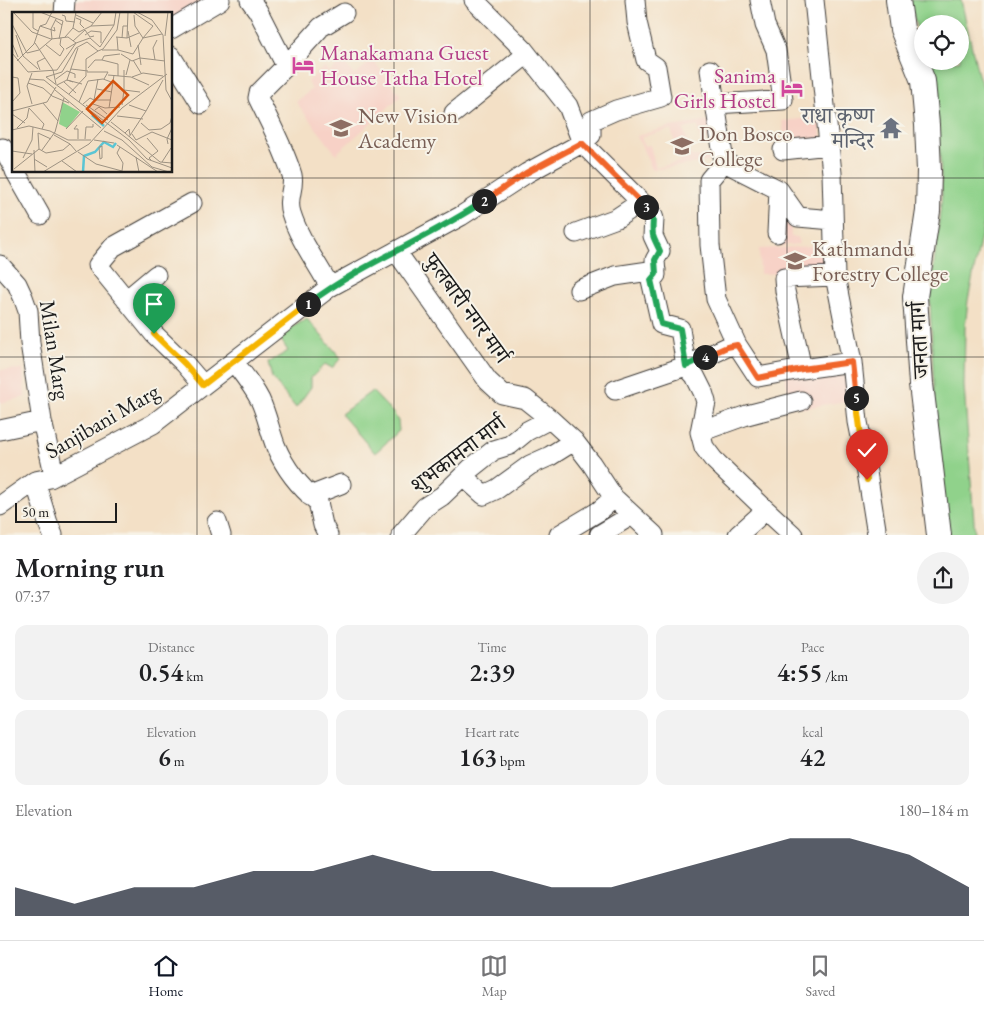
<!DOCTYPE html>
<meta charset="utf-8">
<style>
:root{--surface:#fff;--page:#f2f2f2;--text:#202124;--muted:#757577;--line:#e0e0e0;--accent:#111827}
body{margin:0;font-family:"EB Garamond","Noto Serif Devanagari",serif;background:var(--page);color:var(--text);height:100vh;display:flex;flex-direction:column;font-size:19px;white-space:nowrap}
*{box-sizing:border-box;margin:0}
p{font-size:16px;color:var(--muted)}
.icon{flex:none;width:28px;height:28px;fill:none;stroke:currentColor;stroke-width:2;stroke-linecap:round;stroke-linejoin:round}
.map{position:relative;height:535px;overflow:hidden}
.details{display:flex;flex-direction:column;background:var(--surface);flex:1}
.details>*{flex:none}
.fabs{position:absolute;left:914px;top:15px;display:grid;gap:10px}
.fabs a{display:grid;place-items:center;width:55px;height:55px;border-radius:50%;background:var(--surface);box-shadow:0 2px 8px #0003;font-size:25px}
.scale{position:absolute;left:15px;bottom:12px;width:102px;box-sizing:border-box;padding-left:5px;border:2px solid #1c1c1c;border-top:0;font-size:14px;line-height:18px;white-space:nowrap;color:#1c1c1c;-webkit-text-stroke:4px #f7f3e8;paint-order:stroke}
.pin{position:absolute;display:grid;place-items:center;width:42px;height:42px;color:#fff;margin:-51px -21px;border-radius:50% 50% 50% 0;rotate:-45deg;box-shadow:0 0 5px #0007}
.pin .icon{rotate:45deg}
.km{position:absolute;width:25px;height:25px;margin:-12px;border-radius:50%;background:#222;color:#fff;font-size:14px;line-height:25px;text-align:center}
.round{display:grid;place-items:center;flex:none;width:52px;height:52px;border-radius:26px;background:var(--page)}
.summary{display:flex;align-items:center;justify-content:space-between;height:85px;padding:0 15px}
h1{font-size:28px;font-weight:600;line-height:38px}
.stats{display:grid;grid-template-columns:repeat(3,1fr);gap:8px;height:85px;padding:5px 15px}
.stats div{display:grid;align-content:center;border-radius:12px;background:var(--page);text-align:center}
.stats b{font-size:25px;font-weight:600}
.stats small{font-size:14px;font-weight:400}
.stats p{font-size:14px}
.chart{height:140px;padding:10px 15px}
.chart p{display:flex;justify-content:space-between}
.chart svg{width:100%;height:90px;margin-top:5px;fill:var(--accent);opacity:.7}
.dock{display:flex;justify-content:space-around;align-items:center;height:70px;border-top:1px solid var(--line);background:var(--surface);font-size:14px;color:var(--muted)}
.dock a{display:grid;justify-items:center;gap:2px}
.dock .selected{color:var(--accent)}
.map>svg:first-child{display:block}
</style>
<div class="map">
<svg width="984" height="535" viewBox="0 0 984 535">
<rect width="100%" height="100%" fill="#f7f3e8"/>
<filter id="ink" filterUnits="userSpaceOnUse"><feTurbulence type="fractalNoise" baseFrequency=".02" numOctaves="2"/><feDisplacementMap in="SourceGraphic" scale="10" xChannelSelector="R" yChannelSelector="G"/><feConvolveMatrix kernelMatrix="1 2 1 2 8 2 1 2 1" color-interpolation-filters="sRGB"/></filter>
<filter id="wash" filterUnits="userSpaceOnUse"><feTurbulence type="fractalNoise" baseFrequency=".0096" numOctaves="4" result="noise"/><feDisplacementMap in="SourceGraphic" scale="20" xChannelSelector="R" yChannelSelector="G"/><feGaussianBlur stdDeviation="1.12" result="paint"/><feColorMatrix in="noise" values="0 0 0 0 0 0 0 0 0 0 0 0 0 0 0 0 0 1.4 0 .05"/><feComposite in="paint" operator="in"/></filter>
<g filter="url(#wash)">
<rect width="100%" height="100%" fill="#f3e0c6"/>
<!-- built -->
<path fill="#f7d1c6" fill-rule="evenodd" d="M75 0H206L171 20V14H72Z
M373 60 401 96 336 154 296 102 312 89 307 82 325 66 330 72 343 61 354 75Z
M819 117 822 143 786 148 782 121Z
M711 121 718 160 652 170 637 136 669 127ZM698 126 700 140 709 139 712 157 691 156 684 129ZM671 129 680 162 656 168 650 145 644 146 641 137Z
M778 213H790L791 237H798L799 244 780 246Z
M831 245V272L760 274 759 249Z
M847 365 853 400 804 408 790 402 785 375Z
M23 369 25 397 0 403V427V370Z"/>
<!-- green -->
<path fill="#90d28b" stroke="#567754" d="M910 0H961L978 74 984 90V222L968 300 965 328 964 386 975 535H946L935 411 930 300 942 195 938 120 926 61H960V24H922V49L913 14Z
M307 319 341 358 332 368 325 364 311 378V387L296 408 272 378 268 363 288 351 278 335Z
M372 391 394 414 398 421 399 431 375 453 341 414Z"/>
</g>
<g filter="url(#ink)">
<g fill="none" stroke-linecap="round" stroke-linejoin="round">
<!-- minor casing -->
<g stroke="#3c3936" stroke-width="21">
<path id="minor" d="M250 0 258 11 286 66 321 27 344 13
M474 0 523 49 568 106 582 143 652 213 654 219 653 236 660 251 655 260 656 275 651 280 661 324 680 329 686 366 695 376 703 392 706 402 700 432 704 447 713 459 766 510
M814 0 832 173 835 276 852 362 858 422 863 447 877 535
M64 14 65 0
M171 29 220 0
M171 56 201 104
M286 66 259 93 258 98C270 123 284 148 292 175 295 189 286 198 291 213 299 239 317 263 330 287
M710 70 724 162
M715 104 783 100 776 50 765 25 760 0
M454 113 527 54
M3 148 14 168
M783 150 829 145
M724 162 709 180 710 245 716 299 737 345 758 377 802 369 852 362
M724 162 779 190 798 217 833 220
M15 171 40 215
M192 203 113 247 98 265 154 334 185 364 203 385
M576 233 617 218 632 208 645 205
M777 233 779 190
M396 251 488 381 502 394 525 399 550 419 574 441 591 463 614 498 654 535
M0 265 17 284 23 297 28 311 30 343 42 421 52 465 53 471 50 478
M579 290 615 276 656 270
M126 300 156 275
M234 362C243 374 253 386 260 400 267 415 270 432 276 447 285 468 301 488 318 502L323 525 328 535
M802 369 785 291 784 278 835 276
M615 390 686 366 727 347 737 345
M0 430 42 421
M700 432 747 415 801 401
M464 477 484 495 497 489 530 465 550 456 574 441
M35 481 48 523 53 535
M310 496 341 484
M0 506 35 481 50 478 153 424 330 287 461 216 527 173 582 143 591 135V121L616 110 661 97 656 67 646 60 637 22 635 0
M217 522 221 535
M401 535 425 507 442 496 470 469 494 450 510 445 527 431 550 419
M559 535 599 511 614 498
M599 535 632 515
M738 535 766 510 793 535"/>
</g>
<!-- major casing -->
<g stroke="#3c3936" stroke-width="26">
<path id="major" d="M898 0 902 29 923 81 927 125 929 171 928 211 915 297 921 384 939 535"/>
</g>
<!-- minor -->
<use href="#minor" stroke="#fff" stroke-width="19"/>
<!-- major -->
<use href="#major" stroke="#fff" stroke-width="24"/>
</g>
</g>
<g fill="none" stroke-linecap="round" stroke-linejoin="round" filter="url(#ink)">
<!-- split-1 casing -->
<g stroke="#fff" stroke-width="10">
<path id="split-1" d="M154 334 185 364 203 385 308 304"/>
</g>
<!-- split-2 casing -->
<g stroke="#fff" stroke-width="10">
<path id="split-2" d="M308 304C362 263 428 239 484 201"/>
</g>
<!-- split-3 casing -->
<g stroke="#fff" stroke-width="10">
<path id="split-3" d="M484 201 526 173 582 143 646 207"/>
</g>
<!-- split-4 casing -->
<g stroke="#fff" stroke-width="10">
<path id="split-4" d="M646 207C657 220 651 220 653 235 654 240 658 246 660 251L655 260 656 274 651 280 661 324 680 329 686 366 705 357"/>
</g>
<!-- split-5 casing -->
<g stroke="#fff" stroke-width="10">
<path id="split-5" d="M705 357 727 347 737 345 758 378 802 369 852 362 856 398"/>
</g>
<!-- split-6 casing -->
<g stroke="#fff" stroke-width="10">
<path id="split-6" d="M856 398 867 480"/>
</g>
<!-- split-1 -->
<use href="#split-1" stroke="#f5b400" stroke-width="6"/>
<!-- split-2 -->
<use href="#split-2" stroke="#22a559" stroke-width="6"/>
<!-- split-3 -->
<use href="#split-3" stroke="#f0652b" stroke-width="6"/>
<!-- split-4 -->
<use href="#split-4" stroke="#22a559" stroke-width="6"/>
<!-- split-5 -->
<use href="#split-5" stroke="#f0652b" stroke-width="6"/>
<!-- split-6 -->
<use href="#split-6" stroke="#f5b400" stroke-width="6"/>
</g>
<!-- grid -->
<path fill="none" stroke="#1c1c1c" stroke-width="1" stroke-opacity="0.55" d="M197 0V535M394 0V535M590 0V535M787 0V535M0 178H984M0 357H984"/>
<!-- icons -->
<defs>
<g id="hotel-bare" transform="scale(1.725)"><path d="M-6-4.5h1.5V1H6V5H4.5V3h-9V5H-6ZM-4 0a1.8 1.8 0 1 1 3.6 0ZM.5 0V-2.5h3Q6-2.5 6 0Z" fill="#d1479c" stroke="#f7f3e8" stroke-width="2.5" paint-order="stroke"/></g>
<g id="school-bare" transform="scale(1.725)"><path d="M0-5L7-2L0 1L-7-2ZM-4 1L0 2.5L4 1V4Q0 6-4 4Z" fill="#8d6e63" stroke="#f7f3e8" stroke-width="2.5" paint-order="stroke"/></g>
<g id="temple-bare" transform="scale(1.725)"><path d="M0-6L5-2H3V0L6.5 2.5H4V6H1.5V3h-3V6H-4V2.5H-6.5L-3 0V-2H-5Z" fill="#6b7280" stroke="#f7f3e8" stroke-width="2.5" paint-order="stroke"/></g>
<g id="university-bare" transform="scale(1.725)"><path d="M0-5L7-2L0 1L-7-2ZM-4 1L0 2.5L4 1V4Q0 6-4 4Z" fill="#8d6e63" stroke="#f7f3e8" stroke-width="2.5" paint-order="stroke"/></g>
</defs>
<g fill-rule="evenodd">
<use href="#hotel-bare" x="303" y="65"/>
<use href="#hotel-bare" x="792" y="88"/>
<use href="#school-bare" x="341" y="128"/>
<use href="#temple-bare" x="891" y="128"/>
<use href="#university-bare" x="682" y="146"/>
<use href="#university-bare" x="795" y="261"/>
</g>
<g text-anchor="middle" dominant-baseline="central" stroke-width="4" stroke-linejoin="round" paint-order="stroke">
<!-- hotel labels -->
<g font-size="22" fill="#b23c85" stroke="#f7f3e8" text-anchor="start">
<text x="320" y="52">Manakamana Guest<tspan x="320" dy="25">House Tatha Hotel</tspan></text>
<text x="776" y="75" text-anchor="end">Sanima<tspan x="776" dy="25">Girls Hostel</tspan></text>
</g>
<!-- education labels -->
<g font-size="22" fill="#785e54" stroke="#f7f3e8" text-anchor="start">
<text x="358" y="115">New Vision<tspan x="358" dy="25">Academy</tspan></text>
<text x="699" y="133">Don Bosco<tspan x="699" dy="25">College</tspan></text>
<text x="812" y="248">Kathmandu<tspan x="812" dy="25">Forestry College</tspan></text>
</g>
<!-- worship labels -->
<g font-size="22" fill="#5b616d" stroke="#f7f3e8" text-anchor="end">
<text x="874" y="115">राधा कृष्ण<tspan x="874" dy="25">मन्दिर</tspan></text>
</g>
<!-- street labels -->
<g font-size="22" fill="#1c1c1c" stroke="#f7f3e8">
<text transform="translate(467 308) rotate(54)">फुलबारी नगर मार्ग</text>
<text transform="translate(919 340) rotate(-93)">जनता मार्ग</text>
<text transform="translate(55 350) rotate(81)">Milan Marg</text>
<text transform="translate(102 421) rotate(-30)">Sanjibani Marg</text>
<text transform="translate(458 454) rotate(-37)">शुभकामना मार्ग</text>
</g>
</g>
<!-- overview -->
<g transform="translate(12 12)">
<rect width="160" height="160" fill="#f3e0c6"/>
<path d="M50 90 68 100 55 116 47 112Z" fill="#90d28b"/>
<path fill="none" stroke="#5ac5d4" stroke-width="2.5" d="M80 103 92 114M71 160 72 144 83 140 92 130 101 135 104 131"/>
<path fill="none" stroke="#9d9282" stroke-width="1" d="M1 0 20 20 39 27 56 25 64 31 54 37M21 0V16L26 19M28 0 51 9 50 13M108 0 105 18 91 37 86 39 75 30 64 36 50 60 34 65 117 128 135 147 160 156M121 0 141 14M125 0 140 8 151 23 154 78 160 89M50 3 53 4 54 9 63 10M64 3 81 11M122 3 123 14 131 26 150 22M64 6 69 8 68 12 72 16M43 8 50 13 47 27M0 12 15 41 27 38 40 27M28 14 43 19 42 15M79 14 102 13 104 0M61 16 67 20 79 14 90 0M116 19 119 35M4 23 11 44 26 57M73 23 79 19 89 20V31M153 24 156 0M53 25 61 16 64 0M104 25 115 26 127 21M110 26 111 14H115M115 26 116 0M131 26 141 14M40 27 39 17 44 7M61 29 73 18 78 25 82 24M0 31 6 45M23 31 41 58 44 72M34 33 48 44 52 37 48 33 49 26M126 33 129 53M90 38H106L105 25M106 38 121 42 131 26M0 41 16 60 45 58 64 31 78 26 88 35 102 13M109 42 120 49 128 46 153 49M90 48 92 44 108 42M121 48 129 61M143 48 141 36 145 28M5 49 22 32 28 14 34 12 40 0M76 56 83 48H90L106 52V64M59 57 76 59M28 58 25 50 33 46M112 58V78M75 60H96L92 67M20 61 15 74 20 92M96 63 119 65 137 73M114 63 118 48M0 65 6 66 8 81 0 90M120 65 131 61 151 64M17 67 32 68 43 77M44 67 55 59 63 62V66M52 70 64 81M61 70 55 68 66 36M16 71 31 76 40 84M45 73 55 68 70 72M85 77 100 80M43 78 89 116M112 78 128 80M57 82 74 64V47L86 39M40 84 57 91M82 88H99M67 90 76 69 91 67 102 71M31 91 46 109M71 92 78 86 82 88 86 67M81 92 93 96 108 95M74 93 96 108M110 93 112 78M17 96 32 112 30 117M97 96 102 63M83 98 87 95 95 102M0 99 35 90 44 75M134 99 151 68M0 102 13 111M105 104 131 107M99 110 113 121 117 117 118 123M129 111 137 118 149 117 158 111 160 104M65 113 62 117H66V127M5 116 15 106 17 96M54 117 71 99M0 118 17 114 38 119 56 128H79M92 119 110 128 140 155 157 160M113 121 148 150 160 151M120 122 124 128 140 120 160 128M42 123 58 132M117 125 134 99 117 93M135 126 146 139 137 146 139 148M73 127 74 115H81V112M82 128 102 131M156 132 155 127 160 116M105 133 146 160M90 134V146L88 147 87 135ZM108 135 105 141 111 151 110 159M27 137 26 121 39 127M22 138 23 160M30 138 43 120 52 86M0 139 20 142M66 140 84 152 110 159M124 145 127 160M11 146 20 128 21 115M22 147 35 155M50 149 65 160M150 150 159 136M2 157 27 137 34 141 51 138 58 132 64 139M31 160 77 132 110 96 155 62"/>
<path fill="#d4530e" fill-opacity="0.15" stroke="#d4530e" stroke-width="2.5" d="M101 69 116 83 90 111 75 97Z"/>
<rect width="160" height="160" fill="none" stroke="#1c1c1c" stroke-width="2.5"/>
</g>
</svg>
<div class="fabs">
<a><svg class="icon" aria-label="locate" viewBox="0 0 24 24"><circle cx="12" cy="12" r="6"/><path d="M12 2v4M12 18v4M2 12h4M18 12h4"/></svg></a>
</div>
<div class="scale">50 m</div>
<div class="pin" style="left:154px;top:334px;background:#1e9e55"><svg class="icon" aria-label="arrive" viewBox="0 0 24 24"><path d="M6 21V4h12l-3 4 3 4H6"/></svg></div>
<div class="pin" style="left:867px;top:480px;background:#d93025"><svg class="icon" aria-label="check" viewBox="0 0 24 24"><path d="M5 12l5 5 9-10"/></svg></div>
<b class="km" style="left:308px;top:304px">1</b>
<b class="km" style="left:484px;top:201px">2</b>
<b class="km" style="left:646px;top:207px">3</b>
<b class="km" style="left:705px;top:357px">4</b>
<b class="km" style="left:856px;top:398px">5</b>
</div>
<section class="details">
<div class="summary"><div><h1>Morning run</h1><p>07:37</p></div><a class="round"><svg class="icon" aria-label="share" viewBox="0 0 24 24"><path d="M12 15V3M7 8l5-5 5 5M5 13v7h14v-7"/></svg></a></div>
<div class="stats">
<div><p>Distance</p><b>0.54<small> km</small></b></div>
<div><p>Time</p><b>2:39</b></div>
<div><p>Pace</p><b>4:55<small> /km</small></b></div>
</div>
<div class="stats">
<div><p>Elevation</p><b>6<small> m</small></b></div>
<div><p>Heart rate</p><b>163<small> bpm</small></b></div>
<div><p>kcal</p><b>42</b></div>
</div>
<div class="chart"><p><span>Elevation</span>180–184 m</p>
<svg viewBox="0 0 160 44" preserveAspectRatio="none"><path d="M0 44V30L10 38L20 30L30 30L40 22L50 22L60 14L70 22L80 22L90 30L100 30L110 22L120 14L130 6L140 6L150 14L160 30V44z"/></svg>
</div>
</section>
<nav class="dock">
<a class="selected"><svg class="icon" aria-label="home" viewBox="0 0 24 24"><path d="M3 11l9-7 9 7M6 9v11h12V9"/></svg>Home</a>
<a><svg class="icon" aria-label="map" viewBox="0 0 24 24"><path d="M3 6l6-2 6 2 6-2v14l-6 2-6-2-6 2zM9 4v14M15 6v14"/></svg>Map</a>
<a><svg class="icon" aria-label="saved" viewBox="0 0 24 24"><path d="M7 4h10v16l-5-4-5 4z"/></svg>Saved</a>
</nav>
